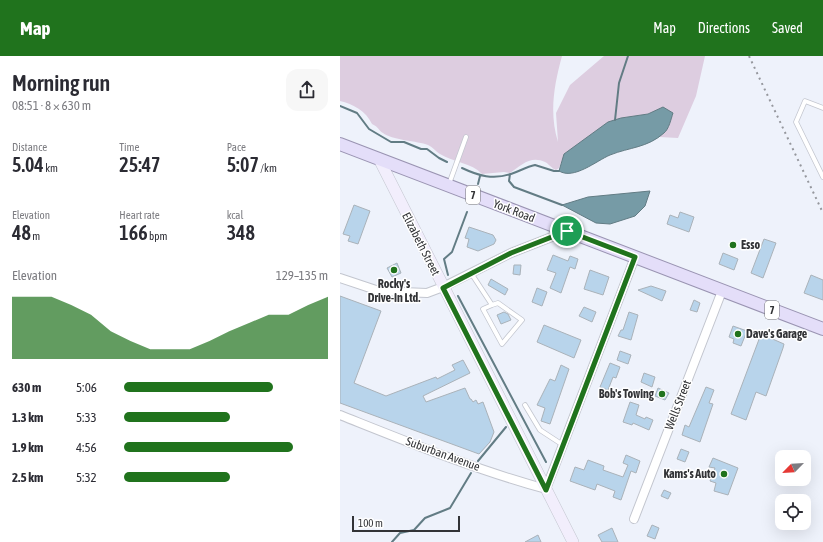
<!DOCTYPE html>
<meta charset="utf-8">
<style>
:root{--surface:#fff;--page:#f7f7f7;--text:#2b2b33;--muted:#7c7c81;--accent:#20731d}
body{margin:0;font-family:"Asap Condensed",sans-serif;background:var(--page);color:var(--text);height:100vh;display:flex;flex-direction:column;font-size:15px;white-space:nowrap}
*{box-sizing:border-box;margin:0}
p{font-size:13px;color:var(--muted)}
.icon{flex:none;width:22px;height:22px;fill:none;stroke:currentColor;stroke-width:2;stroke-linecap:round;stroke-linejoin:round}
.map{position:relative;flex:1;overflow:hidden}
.sheet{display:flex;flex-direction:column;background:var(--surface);width:340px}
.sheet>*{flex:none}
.needle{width:26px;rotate:246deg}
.tools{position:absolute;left:435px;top:394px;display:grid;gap:8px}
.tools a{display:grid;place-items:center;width:36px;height:36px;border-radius:8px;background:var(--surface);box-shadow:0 4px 16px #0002;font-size:20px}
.scale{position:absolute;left:12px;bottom:10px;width:108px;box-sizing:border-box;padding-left:4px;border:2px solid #323336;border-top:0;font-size:11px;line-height:14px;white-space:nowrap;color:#323336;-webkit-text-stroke:3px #fff;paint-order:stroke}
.pin{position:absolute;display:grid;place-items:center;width:34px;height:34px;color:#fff;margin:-17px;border:2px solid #fff;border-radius:50%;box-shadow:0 1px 4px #0007}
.round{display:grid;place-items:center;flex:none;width:42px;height:42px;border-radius:12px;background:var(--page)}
.summary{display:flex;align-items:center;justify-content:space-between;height:68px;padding:0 12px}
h1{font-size:22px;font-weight:600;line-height:30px}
.figures{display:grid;grid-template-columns:repeat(3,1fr);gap:6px;height:68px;padding:4px 12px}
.figures div{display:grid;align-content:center}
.figures b{font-size:20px;font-weight:600}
.figures small{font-size:11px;font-weight:400}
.figures p{font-size:11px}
.chart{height:112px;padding:8px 12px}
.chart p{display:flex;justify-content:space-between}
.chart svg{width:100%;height:72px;margin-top:4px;fill:var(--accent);opacity:.7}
ul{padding:0 12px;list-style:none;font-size:13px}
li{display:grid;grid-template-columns:64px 48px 1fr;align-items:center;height:30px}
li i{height:10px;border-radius:5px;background:var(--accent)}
header{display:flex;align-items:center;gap:24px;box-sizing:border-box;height:56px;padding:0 20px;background:var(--accent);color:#fff}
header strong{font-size:19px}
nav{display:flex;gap:22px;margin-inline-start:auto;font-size:14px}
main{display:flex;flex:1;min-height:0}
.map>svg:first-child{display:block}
</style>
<header>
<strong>Map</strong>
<nav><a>Map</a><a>Directions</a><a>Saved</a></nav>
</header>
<main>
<section class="sheet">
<div class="summary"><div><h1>Morning run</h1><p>08:51 · 8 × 630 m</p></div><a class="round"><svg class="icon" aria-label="share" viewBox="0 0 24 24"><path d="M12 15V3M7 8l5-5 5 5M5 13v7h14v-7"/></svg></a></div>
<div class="figures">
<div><p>Distance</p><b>5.04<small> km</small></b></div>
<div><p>Time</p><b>25:47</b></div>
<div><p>Pace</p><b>5:07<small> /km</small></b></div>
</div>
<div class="figures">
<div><p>Elevation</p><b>48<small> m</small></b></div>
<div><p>Heart rate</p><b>166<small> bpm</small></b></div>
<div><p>kcal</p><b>348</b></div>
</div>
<div class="chart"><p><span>Elevation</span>129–135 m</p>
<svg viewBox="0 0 160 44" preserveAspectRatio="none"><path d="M0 44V6L10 6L20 6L30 11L40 17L50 27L60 33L70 38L80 38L90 38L100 33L110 27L120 22L130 17L140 17L150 11L160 6V44z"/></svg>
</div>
<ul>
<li><b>630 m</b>5:06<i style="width:73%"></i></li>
<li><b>1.3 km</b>5:33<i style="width:52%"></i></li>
<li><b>1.9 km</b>4:56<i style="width:83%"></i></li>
<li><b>2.5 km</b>5:32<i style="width:52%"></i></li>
</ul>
</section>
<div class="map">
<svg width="483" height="486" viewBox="0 0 483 486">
<rect width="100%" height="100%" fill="#eef2fb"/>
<!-- green -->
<path fill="#ddcde0" d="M0 0H222C214 29 209 57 218 86L216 57 230 29 264 0H365L356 40 338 82 319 81 326 75 323 52 308 58 281 62 222 104 219 112 216 114C211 112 209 108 205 106 191 99 181 109 170 117L164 116 142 118C132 107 113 106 100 98 96 96 93 91 88 89 78 85 51 84 43 77 38 74 39 71 32 68 26 55 13 48 0 45Z"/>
<!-- water -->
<path fill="#769ba6" stroke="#627c84" d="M323 51 333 57C331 63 329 73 324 77 307 92 290 91 270 99 256 105 234 124 219 115L224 98 268 66 281 62 308 58Z
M310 135 305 150 295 160 270 168 256 167 222 149 248 141Z"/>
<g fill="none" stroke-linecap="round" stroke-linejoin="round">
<!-- stream -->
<path stroke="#627c84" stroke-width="2" d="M0 50 17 57 29 73 51 86H64L81 93H87L99 102 107 106
M275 64 279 27 288 0
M122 112C139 120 153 124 171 118 180 115 186 111 195 109L214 115H219
M170 118 169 125 174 131 222 149
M138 128 140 120
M108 219 104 203 112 196 127 156
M118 240 206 406
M138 405 166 371
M52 486 60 477 74 474 85 462 110 452 131 417"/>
</g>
<!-- building -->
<path fill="#b8d4eb" stroke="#aab2b9" d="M14 149 30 155 18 188 8 185 10 180 3 178Z
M340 156 354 161 349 176 327 168 330 159 338 162Z
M129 171 153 179 156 184 154 188 138 195 127 191 129 183 125 182Z
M424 183 436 187 423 222 411 217Z
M383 197 398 203 394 214 379 208Z
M213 199 228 205 230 200 238 203 235 213 230 211 221 237 210 232 216 217 207 214Z
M57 207 61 217 52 221 47 212Z
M174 209H181L180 219 173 218Z
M250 214 269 221 263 239 244 233Z
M471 219 483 224V244L464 237Z
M151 223 168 233 165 239 148 229Z
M311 230 326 235 322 245 298 234Z
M197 232 207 236 202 250 192 246Z
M0 240 41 255 14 327 46 340 96 321 97 323 115 314 112 309 123 304 130 317 83 340 86 346 125 332 130 343H131L133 346 136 344 138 348 143 346 154 376 150 386 139 398 0 347Z
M354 244 360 247 357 256 350 254Z
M244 251 256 256 252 266 239 260Z
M164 256 168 258 171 264 161 268 157 259Z
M289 256 298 259 291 284 278 280 281 274H283Z
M204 269 241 284 234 302 197 286Z
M393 270 407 275 401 290 393 287 394 283 389 281Z
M421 278 444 288 443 292 426 340 416 336 406 364 391 358Z
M280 295 291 299 288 308 277 304Z
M270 307 280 311 276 322 273 321 268 334 260 331Z
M221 309 229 313 210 368 201 365 205 352 197 349 210 323 215 325Z
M304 317 315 321 312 331 301 326Z
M366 331 374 334 369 347 373 348 360 386 342 379 345 369 349 371Z
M318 332 329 337 325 344 315 340Z
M290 346 299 349 296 359 305 363 306 361 313 364 309 374 293 367 292 369 283 366Z
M341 393 349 396 345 406 337 403Z
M286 399 300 405 296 417 291 415 281 444 273 441 275 435 257 428 255 434 230 425 235 411 244 414 248 404 264 410 263 414 283 421 288 409 283 407Z
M373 402 398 412 388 439 374 435 376 427 370 425 375 412 369 411Z
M324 434 331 437 328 443 321 440Z
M312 469 319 472 315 483 307 480Z
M272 472 278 486H262L258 479Z
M198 479 201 486H185Z"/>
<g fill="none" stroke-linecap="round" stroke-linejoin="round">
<!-- lane casing -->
<g stroke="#c3c6cf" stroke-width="5.5">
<path id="lane" d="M483 52 465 45 456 66 483 121
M109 128 126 81
M131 217 152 249 143 253 162 288 182 264 158 247 152 249
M185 349 200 374 223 389"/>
</g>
<!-- street casing -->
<g stroke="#c3c6cf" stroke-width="10">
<path id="street" d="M0 222 39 235 87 237 103 231 171 197 227 175
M0 359C68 386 136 414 206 433L295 201
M294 463 382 235"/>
</g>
<!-- secondary casing -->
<g stroke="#c3c6cf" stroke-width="12">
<path id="secondary" d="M39 103 233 486"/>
</g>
<!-- primary casing -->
<g stroke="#9a94b2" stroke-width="14">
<path id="primary" d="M0 88 483 273"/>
</g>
<!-- lane -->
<use href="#lane" stroke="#fff" stroke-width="4"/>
<!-- street -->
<use href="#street" stroke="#fff" stroke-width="8"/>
<!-- secondary -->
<use href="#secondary" stroke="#f2eefc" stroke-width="11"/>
<!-- primary -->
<use href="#primary" stroke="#e4def9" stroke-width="12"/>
<!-- rail -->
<path stroke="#95979d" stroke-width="2" stroke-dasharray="2 4" stroke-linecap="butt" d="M409 0 483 157"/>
</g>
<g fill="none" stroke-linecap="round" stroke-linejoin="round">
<!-- route casing -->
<g stroke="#fff" stroke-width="8">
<path id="route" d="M227 175 295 201 206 434 103 232 171 197Z"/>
</g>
<!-- route -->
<use href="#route" stroke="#20731d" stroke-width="5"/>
</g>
<!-- markers -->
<g fill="#20731d" stroke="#fff" stroke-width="1.5">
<circle cx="393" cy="189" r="4"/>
<circle cx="54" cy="214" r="4"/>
<circle cx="398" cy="278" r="4"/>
<circle cx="322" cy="338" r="4"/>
<circle cx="384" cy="418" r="4"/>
</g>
<g text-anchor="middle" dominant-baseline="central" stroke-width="3" stroke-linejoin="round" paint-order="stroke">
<!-- shield labels -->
<g fill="#fff" stroke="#707072" stroke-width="1">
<rect x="126" y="130" width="14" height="18" rx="3"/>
<rect x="425" y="245" width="14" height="18" rx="3"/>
</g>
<g font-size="11" font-weight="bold" fill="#323336">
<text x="133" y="139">7</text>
<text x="432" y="254">7</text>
</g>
<!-- street labels -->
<g font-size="12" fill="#323336" stroke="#fff">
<text transform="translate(174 155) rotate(21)">York Road</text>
<text transform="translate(81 188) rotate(63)">Elizabeth Street</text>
<text transform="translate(338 349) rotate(-69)">Wells Street</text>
<text transform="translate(103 398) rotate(20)">Suburban Avenue</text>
</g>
<!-- poi labels -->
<g font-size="12" font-weight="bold" fill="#323336" stroke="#fff" text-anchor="start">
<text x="401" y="189">Esso</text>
<text x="54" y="228" text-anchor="middle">Rocky's<tspan x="54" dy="14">Drive-In Ltd.</tspan></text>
<text x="406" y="278">Dave's Garage</text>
<text x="314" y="338" text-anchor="end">Bob's Towing</text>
<text x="376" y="418" text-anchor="end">Kams's Auto</text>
</g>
</g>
</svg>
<div class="tools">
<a><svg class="needle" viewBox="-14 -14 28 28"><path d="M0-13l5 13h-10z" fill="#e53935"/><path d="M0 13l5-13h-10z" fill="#7c7c81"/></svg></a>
<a><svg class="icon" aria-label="locate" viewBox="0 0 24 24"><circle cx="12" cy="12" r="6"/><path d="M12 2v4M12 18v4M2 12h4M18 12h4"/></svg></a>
</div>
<div class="scale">100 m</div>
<div class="pin" style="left:227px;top:175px;background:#1e9e55"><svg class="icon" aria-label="arrive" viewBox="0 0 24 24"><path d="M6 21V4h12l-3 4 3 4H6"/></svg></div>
</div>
</main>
